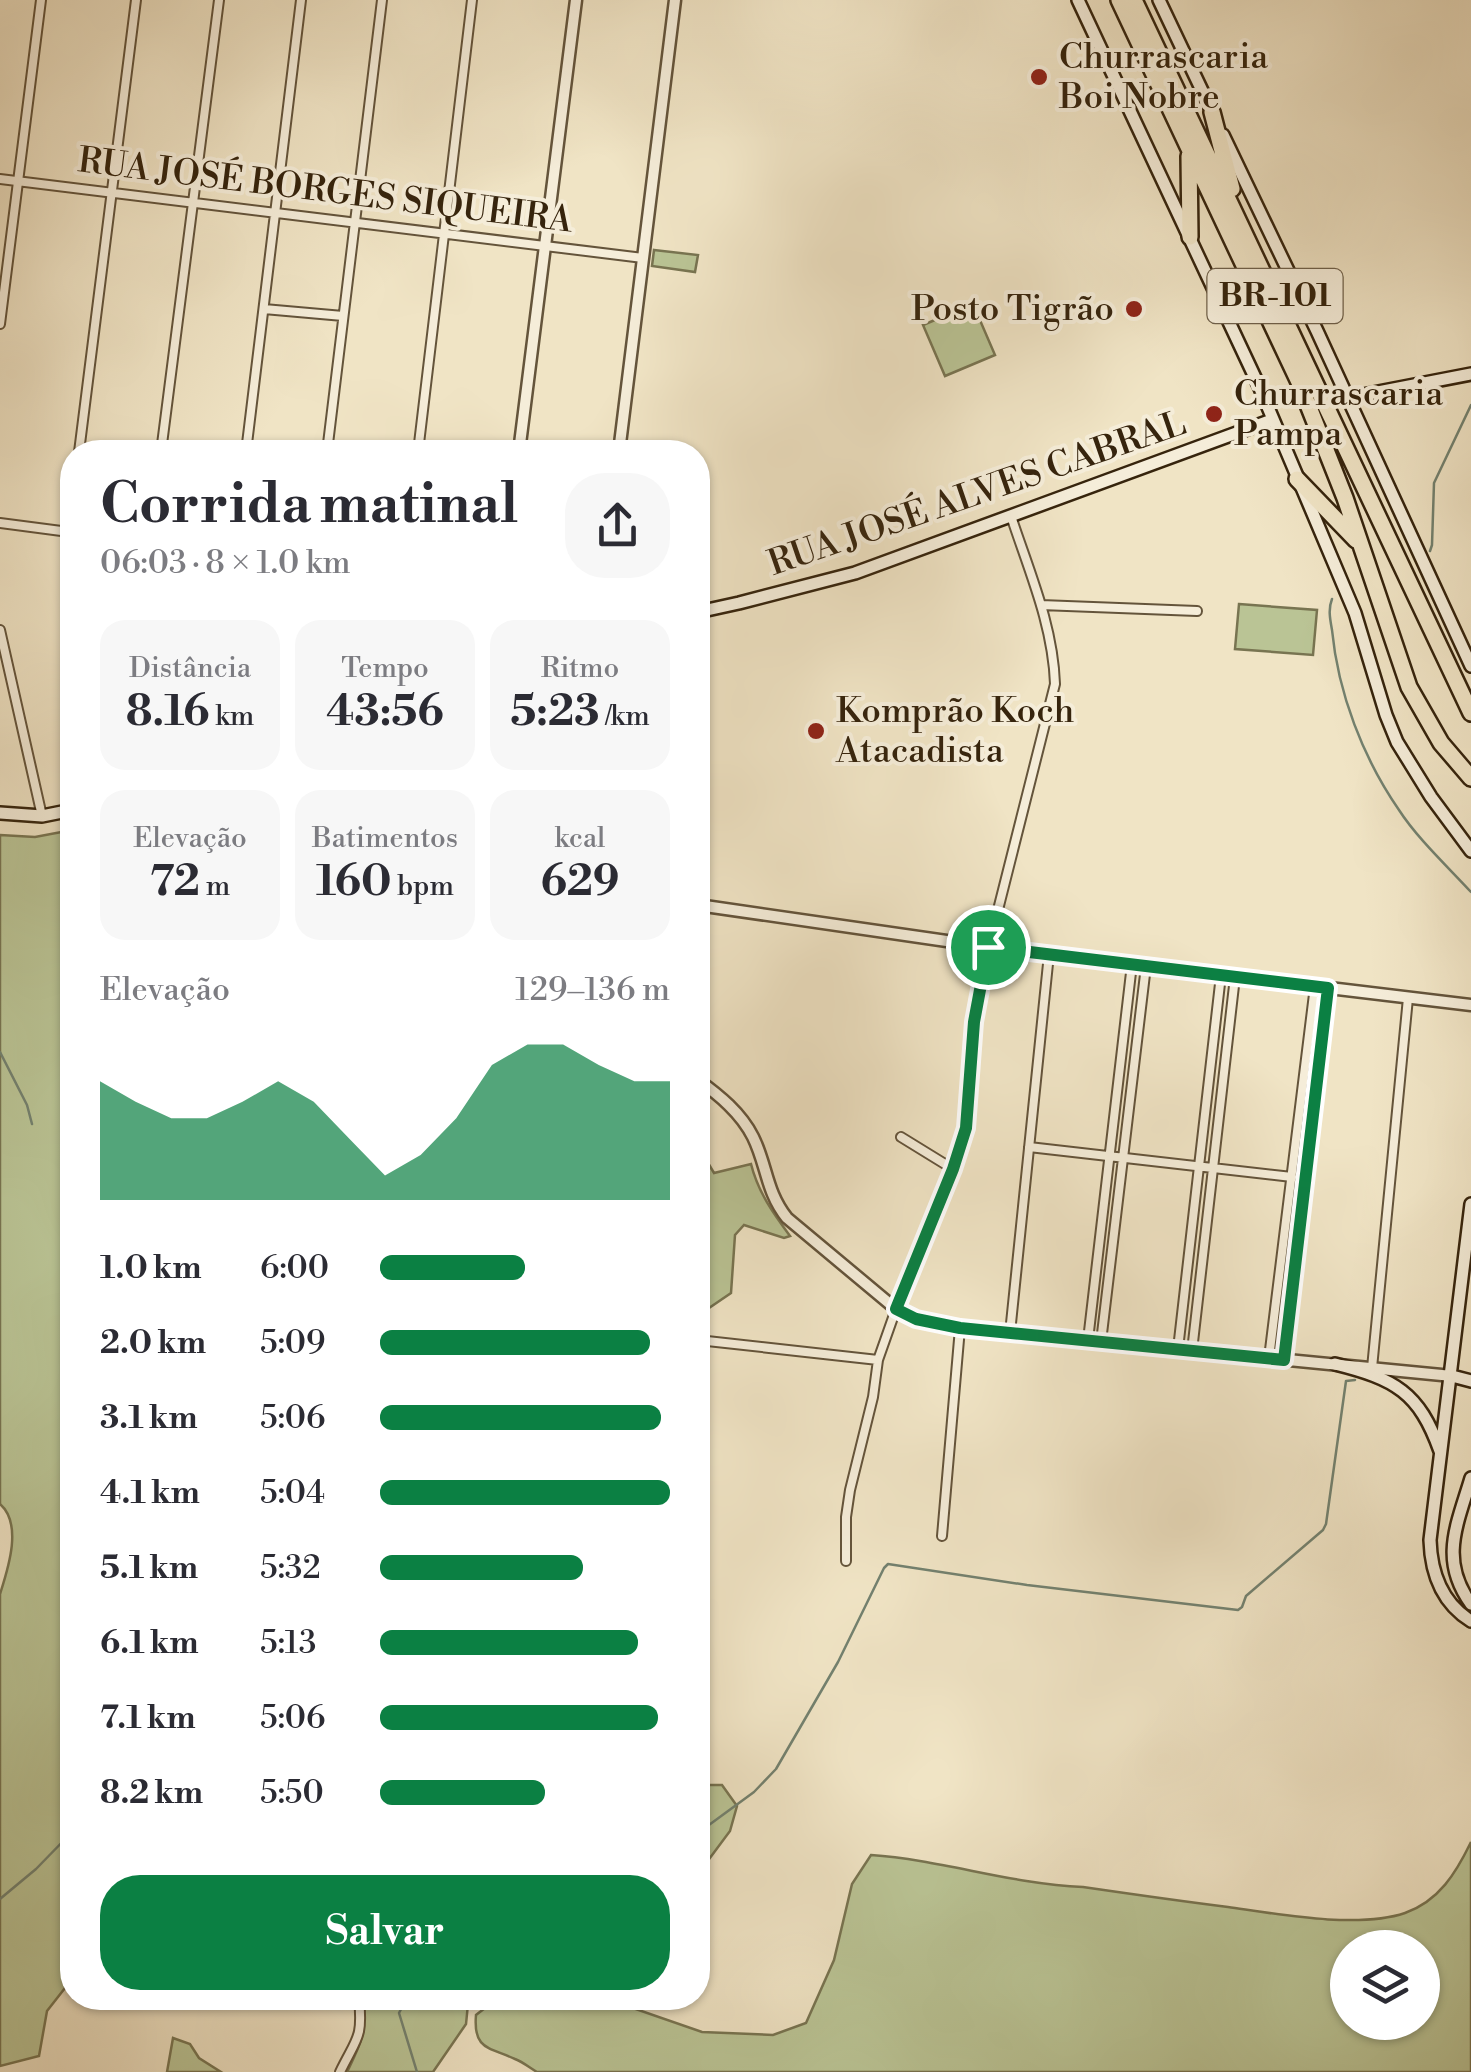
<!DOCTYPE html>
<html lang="pt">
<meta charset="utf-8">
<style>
:root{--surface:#fff;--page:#f7f7f7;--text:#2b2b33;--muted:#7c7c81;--accent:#0b8043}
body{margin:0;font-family:"Libre Bodoni",serif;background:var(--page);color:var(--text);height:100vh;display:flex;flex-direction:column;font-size:38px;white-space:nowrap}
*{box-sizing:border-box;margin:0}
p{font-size:32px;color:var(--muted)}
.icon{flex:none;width:55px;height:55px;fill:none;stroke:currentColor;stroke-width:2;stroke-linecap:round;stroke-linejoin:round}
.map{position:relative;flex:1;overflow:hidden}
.sheet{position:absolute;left:60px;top:440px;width:650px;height:1570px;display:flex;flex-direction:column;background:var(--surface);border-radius:40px;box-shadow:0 2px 8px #0004}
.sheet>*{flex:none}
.fabs{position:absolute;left:1330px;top:1930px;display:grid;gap:20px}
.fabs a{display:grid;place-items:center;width:110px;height:110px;border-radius:50%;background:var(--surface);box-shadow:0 2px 8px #0004;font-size:50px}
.pin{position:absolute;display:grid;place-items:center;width:85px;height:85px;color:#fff;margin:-42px;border:5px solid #fff;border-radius:50%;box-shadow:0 2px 10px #0007}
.round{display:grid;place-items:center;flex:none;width:105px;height:105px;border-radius:40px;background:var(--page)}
.head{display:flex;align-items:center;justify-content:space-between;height:170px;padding:0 40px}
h1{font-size:55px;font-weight:800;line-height:75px}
.metrics{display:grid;grid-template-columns:repeat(3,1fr);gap:15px;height:170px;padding:10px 40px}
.metrics div{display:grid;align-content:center;border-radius:25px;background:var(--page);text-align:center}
.metrics b{font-size:42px;font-weight:800}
.metrics small{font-size:28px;font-weight:400}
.metrics p{font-size:28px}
.chart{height:280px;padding:20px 40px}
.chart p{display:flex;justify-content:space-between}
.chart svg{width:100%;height:180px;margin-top:10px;fill:var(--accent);opacity:.7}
.button{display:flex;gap:20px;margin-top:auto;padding:20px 40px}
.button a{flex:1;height:115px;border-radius:40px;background:var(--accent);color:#fff;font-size:40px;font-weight:800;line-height:115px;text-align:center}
ul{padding:0 40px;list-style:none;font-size:32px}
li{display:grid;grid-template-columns:160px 120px 1fr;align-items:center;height:75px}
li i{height:25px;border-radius:12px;background:var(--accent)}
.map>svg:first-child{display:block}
</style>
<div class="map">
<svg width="1471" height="2072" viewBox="0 0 1471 2072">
<rect width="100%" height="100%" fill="#f0e4c5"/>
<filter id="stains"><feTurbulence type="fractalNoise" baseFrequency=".002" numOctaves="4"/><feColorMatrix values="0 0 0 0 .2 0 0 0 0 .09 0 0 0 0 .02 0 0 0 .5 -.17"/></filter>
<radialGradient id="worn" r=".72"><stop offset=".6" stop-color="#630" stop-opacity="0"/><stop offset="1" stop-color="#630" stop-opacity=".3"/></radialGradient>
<!-- green -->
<path fill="#bac495" stroke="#787451" stroke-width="2.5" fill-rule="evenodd" d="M654 250 698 255 695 272 652 266Z
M973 304 995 355 945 376 923 325Z
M1239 604 1317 610 1313 655 1235 649Z
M72 830V1979L47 2011 39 2056 0 2066V1594C8 1569 23 1524 0 1504V835L35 837Z
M698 1146 714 1173 751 1164C758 1192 773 1213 790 1236L784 1238 744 1225 735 1235 731 1293 709 1308H698Z
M704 1785H722L737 1806 730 1831 698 1874V1790Z
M1471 1842V2072H537C530 2068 523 2062 515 2059 489 2047 473 2050 476 2015L498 1998H604L702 2032 773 2035 806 2023 834 1960 852 1884 871 1855C943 1860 1010 1884 1083 1887 1131 1894 1180 1901 1228 1907 1277 1914 1358 1929 1405 1913 1439 1901 1456 1873 1471 1842ZM1348 1948H1422V2022H1348Z
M362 1998H473L468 2004 466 2024 433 2072H347C362 2041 367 2033 362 1998Z
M173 2038 190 2044 199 2058 221 2072H167Z"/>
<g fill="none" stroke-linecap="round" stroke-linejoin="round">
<!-- stream -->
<path stroke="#73816f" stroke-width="2.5" d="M1430 551 1432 545 1434 483 1471 405
M1332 599C1328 609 1330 619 1332 630 1338 693 1363 758 1399 810 1417 838 1448 867 1471 892
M0 1052 27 1105 32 1124
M698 1833 754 1792 776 1769 838 1662 884 1568 888 1564 1027 1585 1238 1610 1242 1607 1246 1596 1323 1530 1326 1524 1346 1381 1355 1380
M0 1899 36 1869 72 1832
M407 1998 399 2013 417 2072"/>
<!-- minor casing -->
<g stroke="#64543b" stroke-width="12">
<path id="minor" d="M0 179 643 258
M264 309 343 316
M0 324 41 0
M79 452 136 0
M161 452 219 0
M246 452 301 0
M327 452 382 0
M418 452 472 0
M0 523 69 532
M66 552 72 502
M1041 605 1197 611
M0 630 42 816
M901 1137 953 1169
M1029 1147 1292 1177
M1010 1333 1049 954
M698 1340 878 1360
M1088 1340 1132 964
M1101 1342 1146 966
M1178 1349 1221 975
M1192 1351 1235 977
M1269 1358 1315 986
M1284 1359 1328 988
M1372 1368 1408 998
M942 1536 960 1328
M846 1561V1517L850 1490 873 1397 878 1360 896 1309 953 1169 966 1129 974 1021 979 985 1055 684C1053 625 1029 571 1011 516
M340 2072C357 2037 363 2039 359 1998"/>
</g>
<!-- tertiary casing -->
<g stroke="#64543b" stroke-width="15">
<path id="tertiary" d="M519 452 576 0
M619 452 675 0
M698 905 988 947 1471 1005
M698 1080C719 1095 741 1113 753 1137 767 1165 766 1192 787 1218L896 1309 916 1319 960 1328 1452 1376"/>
</g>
<!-- secondary casing -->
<g stroke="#36240d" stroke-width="16">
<path id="secondary" d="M1078 0 1259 386 1355 613 1386 715 1397 742 1431 797 1471 851
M1159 0 1215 118
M1223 135 1317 331 1471 666
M1347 398 1471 374
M698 612 739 603 855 573 1272 420
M0 813 42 816 72 810
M1471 1204 1430 1540C1431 1573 1442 1603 1471 1621
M1335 1364C1395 1379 1419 1392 1440 1451
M1452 1376 1471 1381
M1471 1478C1457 1525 1439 1560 1471 1604"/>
</g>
<!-- motorway casing -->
<g stroke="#36240d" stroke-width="20">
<path id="motorway" d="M1119 0 1299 382 1345 498 1409 687 1441 743 1471 778
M1134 0 1471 713
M1212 112 1232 189
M1189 156 1190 237
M1297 479 1356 540"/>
</g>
<!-- minor -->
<use href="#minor" stroke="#f5edd9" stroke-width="8"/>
<!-- tertiary -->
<use href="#tertiary" stroke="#f5edd9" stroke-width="10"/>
<!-- secondary -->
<use href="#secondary" stroke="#f5edd9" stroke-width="11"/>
<!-- motorway -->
<use href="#motorway" stroke="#f0e4c5" stroke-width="15"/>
</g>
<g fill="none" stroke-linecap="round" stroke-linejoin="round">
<!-- route casing -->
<g stroke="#fff" stroke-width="20">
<path id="route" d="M988 947 1328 988 1284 1360 960 1328 916 1319 896 1309 953 1169 966 1128 974 1022Z"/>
</g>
<!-- route -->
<use href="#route" stroke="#0b8043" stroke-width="12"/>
</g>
<!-- markers -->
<g fill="#8f2418" stroke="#f5edd9" stroke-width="4">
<circle cx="1039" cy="77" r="10"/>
<circle cx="1134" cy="309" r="10"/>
<circle cx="1214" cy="414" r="10"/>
<circle cx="816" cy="731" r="10"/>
</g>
<g text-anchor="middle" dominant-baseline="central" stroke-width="8" stroke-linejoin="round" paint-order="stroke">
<!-- shield labels -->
<rect fill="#f5edd9" stroke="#6f604a" stroke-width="2.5" x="1207.5" y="269" width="135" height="54" rx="8"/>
<g font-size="32" font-weight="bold" fill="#36240d">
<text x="1275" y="296">BR-101</text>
</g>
<!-- poi labels -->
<g font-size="35" fill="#36240d" stroke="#f5edd9" text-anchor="start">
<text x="1059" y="57">Churrascaria<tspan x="1059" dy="40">Boi Nobre</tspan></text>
<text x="1114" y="309" text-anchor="end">Posto Tigrão</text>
<text x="1234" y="394">Churrascaria<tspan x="1234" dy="40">Pampa</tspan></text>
<text x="836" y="711">Komprão Koch<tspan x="836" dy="40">Atacadista</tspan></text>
</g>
<!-- street labels -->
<g font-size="35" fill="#36240d" stroke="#f5edd9">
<text transform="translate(325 191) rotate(7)">RUA JOSÉ BORGES SIQUEIRA</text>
<text transform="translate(977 494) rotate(-19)">RUA JOSÉ ALVES CABRAL</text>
</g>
</g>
<rect width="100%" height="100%" filter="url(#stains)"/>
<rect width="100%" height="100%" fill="url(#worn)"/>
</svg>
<div class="fabs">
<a><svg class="icon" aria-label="layers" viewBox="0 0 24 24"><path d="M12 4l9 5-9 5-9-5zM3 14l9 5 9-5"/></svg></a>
</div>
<div class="pin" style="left:988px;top:947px;background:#1e9e55"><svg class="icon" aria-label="arrive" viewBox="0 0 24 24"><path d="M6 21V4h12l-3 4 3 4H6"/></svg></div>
<section class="sheet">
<div class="head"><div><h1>Corrida matinal</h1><p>06:03 · 8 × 1.0 km</p></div><a class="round"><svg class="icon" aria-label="share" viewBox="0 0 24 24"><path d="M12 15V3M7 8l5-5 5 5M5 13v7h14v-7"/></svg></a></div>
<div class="metrics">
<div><p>Distância</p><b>8.16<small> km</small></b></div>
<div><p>Tempo</p><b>43:56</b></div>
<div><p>Ritmo</p><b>5:23<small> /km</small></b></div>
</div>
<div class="metrics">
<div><p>Elevação</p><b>72<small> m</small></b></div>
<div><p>Batimentos</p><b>160<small> bpm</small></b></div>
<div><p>kcal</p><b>629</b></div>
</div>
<div class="chart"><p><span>Elevação</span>129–136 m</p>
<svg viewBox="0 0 160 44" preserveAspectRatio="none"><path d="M0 44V15L10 20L20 24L30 24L40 20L50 15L60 20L70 29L80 38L90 33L100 24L110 11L120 6L130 6L140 11L150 15L160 15V44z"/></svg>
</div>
<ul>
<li><b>1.0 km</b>6:00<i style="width:50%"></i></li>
<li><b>2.0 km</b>5:09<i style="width:93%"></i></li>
<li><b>3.1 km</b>5:06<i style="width:97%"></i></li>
<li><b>4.1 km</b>5:04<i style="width:100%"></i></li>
<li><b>5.1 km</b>5:32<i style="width:70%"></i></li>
<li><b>6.1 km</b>5:13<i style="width:89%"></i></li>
<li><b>7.1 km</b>5:06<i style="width:96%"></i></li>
<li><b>8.2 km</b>5:50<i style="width:57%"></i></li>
</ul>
<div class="button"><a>Salvar</a></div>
</section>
</div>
